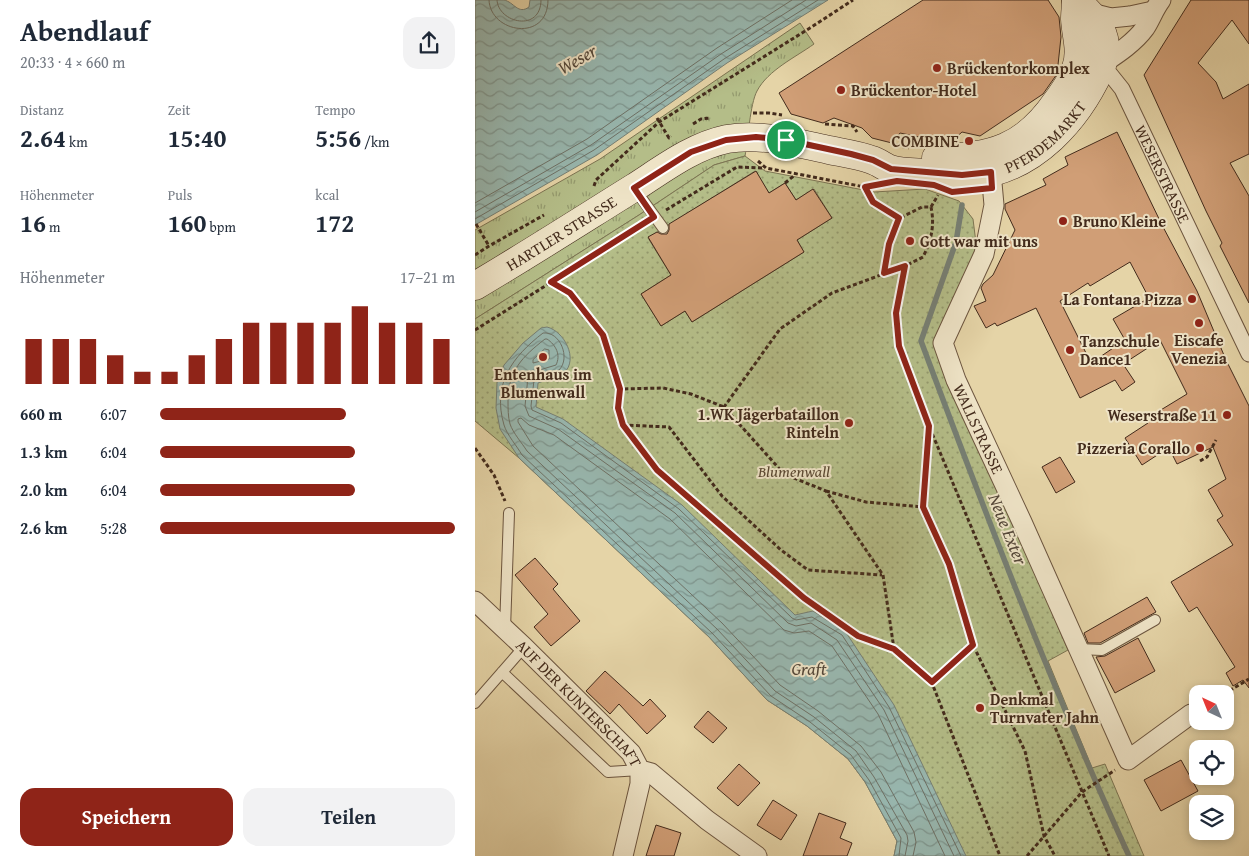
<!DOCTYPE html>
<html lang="de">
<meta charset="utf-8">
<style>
:root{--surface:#fff;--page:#f2f2f3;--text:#1f2937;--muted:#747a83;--accent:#8f2418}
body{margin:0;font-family:"Gentium Book Plus",serif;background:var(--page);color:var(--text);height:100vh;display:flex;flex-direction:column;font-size:19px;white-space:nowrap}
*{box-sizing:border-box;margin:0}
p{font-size:16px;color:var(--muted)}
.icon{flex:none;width:28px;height:28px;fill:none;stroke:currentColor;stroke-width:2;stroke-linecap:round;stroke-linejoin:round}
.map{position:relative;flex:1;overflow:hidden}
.sheet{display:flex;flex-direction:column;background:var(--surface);width:475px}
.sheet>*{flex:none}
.needle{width:32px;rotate:317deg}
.fabs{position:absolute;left:714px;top:685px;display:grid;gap:10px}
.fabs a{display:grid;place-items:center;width:45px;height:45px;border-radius:10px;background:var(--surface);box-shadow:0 2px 8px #0003;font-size:25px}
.pin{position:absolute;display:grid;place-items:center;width:42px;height:42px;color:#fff;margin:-21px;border:2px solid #fff;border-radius:50%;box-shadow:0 1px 5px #0007}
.round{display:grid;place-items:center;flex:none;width:52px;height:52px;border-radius:15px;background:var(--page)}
.head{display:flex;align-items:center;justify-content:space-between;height:85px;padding:0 20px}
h1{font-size:28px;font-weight:700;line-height:38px}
.stats{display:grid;grid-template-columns:repeat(3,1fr);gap:8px;height:85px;padding:5px 20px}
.stats div{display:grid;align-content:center}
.stats b{font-size:25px;font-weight:700}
.stats small{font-size:14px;font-weight:400}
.stats p{font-size:14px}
.chart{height:140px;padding:10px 20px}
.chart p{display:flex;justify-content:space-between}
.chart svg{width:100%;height:90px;margin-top:5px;stroke:var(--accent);stroke-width:6}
.cta{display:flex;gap:10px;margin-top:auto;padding:10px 20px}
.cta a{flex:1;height:58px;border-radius:15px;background:var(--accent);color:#fff;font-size:20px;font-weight:700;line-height:58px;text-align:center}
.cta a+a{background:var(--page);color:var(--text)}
ul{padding:0 20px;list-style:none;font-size:16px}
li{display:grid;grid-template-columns:80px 60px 1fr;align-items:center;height:38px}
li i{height:12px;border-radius:6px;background:var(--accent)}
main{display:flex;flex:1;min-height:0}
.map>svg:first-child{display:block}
</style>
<main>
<section class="sheet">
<div class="head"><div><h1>Abendlauf</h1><p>20:33 · 4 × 660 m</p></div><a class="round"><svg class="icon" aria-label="share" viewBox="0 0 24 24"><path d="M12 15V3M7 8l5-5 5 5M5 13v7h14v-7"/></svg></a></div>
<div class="stats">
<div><p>Distanz</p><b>2.64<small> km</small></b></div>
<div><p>Zeit</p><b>15:40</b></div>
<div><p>Tempo</p><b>5:56<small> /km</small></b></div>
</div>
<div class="stats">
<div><p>Höhenmeter</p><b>16<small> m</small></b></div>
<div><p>Puls</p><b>160<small> bpm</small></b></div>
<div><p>kcal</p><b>172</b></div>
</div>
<div class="chart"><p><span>Höhenmeter</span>17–21 m</p>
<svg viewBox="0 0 160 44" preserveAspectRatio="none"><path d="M5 44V22M15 44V22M25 44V22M35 44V30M45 44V38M55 44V38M65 44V30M75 44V22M85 44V14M95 44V14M105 44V14M115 44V14M125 44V6M135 44V14M145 44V14M155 44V22"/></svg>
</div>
<ul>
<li><b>660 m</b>6:07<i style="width:63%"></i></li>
<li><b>1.3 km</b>6:04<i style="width:66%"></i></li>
<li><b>2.0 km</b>6:04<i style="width:66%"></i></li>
<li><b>2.6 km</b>5:28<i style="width:100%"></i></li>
</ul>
<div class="cta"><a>Speichern</a><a>Teilen</a></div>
</section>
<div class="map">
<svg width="774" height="856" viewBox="0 0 774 856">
<defs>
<pattern id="grass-tufts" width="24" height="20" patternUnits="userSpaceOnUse" patternTransform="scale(1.25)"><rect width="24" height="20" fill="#b4bd88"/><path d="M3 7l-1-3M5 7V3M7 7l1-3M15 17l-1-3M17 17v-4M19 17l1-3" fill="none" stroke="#949a6e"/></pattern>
<pattern id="park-dots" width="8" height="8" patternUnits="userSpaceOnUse" patternTransform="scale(1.25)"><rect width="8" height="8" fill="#b4bd88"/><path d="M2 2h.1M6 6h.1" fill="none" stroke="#949a6e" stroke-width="1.8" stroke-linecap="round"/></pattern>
<pattern id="water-waves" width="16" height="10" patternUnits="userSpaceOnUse" patternTransform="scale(1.25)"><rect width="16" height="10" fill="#98b7af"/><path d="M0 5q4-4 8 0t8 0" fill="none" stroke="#7e958e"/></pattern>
</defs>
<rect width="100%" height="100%" fill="#e5d4a7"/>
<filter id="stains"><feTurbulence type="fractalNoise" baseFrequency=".004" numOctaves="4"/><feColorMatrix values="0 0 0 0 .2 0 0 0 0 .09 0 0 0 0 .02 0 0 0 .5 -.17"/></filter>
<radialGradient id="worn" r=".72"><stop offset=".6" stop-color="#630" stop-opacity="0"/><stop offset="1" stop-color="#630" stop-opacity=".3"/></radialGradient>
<!-- grass -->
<path fill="url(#grass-tufts)" stroke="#7c7452" d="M325 23 339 44C321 57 293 70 282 91 275 104 273 140 270 156L239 165 164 215 0 319V230L125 159Z"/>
<!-- park -->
<path fill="url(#park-dots)" stroke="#7c7452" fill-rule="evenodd" d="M270 156 290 171 399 192 450 189 484 201 498 219 503 259 462 337 526 494 593 650 573 661 617 768 630 764 669 856H419L422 841 390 782 373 759 332 726 292 700 234 637 44 458 0 421V319L164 215 239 165ZM280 171 294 193 310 183 321 200 339 189 357 218 322 240 329 252 217 322 210 311 186 326 166 294 196 275 173 238Z"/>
<!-- water -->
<path fill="url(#water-waves)" stroke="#767f74" d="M0 0C9 0 21 0 29 0 39 2 43 15 54 7L55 0H353L252 63 122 155 0 225Z
M72 327C89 331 104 359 89 373 83 378 71 380 63 383L61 407 88 419 207 505 320 615 338 611 370 631 419 705 491 856H419L422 841 390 782 373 759 332 726 292 700 234 637 44 458 25 429 21 408 22 383 29 365 48 343 66 328Z"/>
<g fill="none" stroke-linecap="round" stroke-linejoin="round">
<!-- shore -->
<path stroke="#6e7166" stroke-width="1" d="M14 0C15 33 73 43 73 0
M22 0C23 23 66 33 66 0
M0 203 112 139 242 48 317 0
M0 212 116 145 246 54 331 0
M0 219 119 150 249 59 343 0
M70 349 74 350V359L58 363V360Z
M424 856 426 838 394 780 376 755 335 722 296 696 237 633 47 455C42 446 32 435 29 425 17 384 37 357 68 333 85 331 96 358 84 370L59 380 56 406 57 410 86 423 204 509 317 618 321 620 337 617 367 635 414 707 486 856
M430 856 433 841 432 835 399 777 381 751 339 717 300 691 242 629 52 451C47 443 38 433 35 424 33 417 33 408 33 401 33 371 47 357 70 339H72C81 345 86 355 81 365L58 372 53 377 50 406 54 416 83 429 200 513 313 623 321 626 336 623 362 640 409 710 479 856
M438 856 441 842 439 832 406 772 386 746 343 711 305 685 247 623 58 446 43 422V419L46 418 54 425 79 435 195 519 309 630 319 633 334 631 357 646 403 714 470 856"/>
<!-- stream -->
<path stroke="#767f74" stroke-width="5.5" d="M487 205 481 242 446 341C511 515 577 688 654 856"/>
</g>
<!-- building -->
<path fill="#d09e76" stroke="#432b1c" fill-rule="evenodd" d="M448 0H573L584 17 586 37 582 74 568 94 505 136 487 132 476 142H468L425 133 417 143 397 138 387 128 359 118 348 123 316 114 304 93Z
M716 0H774V44L757 20 723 63 741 82 748 99 774 84V154L755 163 774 196V303L745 246 747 243 731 211 669 75Z
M642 132 687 225 722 291 751 360 774 406V688L768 680 758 686 751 673 760 667 722 607 714 612 696 582 758 545 742 520 748 516 733 490 751 479 738 447 702 464 695 450 688 454 687 452 667 465 650 438 673 423 671 419 712 394 685 340 648 364 660 382 647 391 640 380 605 398 561 308 522 326 520 323 511 328 499 306 511 301 506 288 508 284 518 275 540 230 530 209V204L571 185 568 179 593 165 590 157ZM655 262 674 298 638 319 650 340 616 363 585 301 613 283 615 286Z
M281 171 294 193 310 183 321 200 338 189 357 218 322 240 329 252 217 322 210 311 186 326 166 294 196 275 173 237 182 232 186 234H192L194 230V224Z
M585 457 600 482 581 493 567 467Z
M60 558 83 584 78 589 105 621 76 646 59 627 73 614 40 575Z
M672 597 681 612 625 643H613L609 633Z
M663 638 680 671 640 693 621 657 630 656Z
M130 671 168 706 175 699 191 716 172 734 144 704 135 714 111 691Z
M233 711 252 728 238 743 219 727Z
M706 760 723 791 686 811 669 780Z
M264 764 285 783 263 806 242 788Z
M298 800 322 815 306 840 282 825Z
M344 813 371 823 365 838 377 843 372 856H328Z
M181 825 206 833 199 856H171Z"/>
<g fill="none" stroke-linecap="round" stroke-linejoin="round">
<!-- service casing -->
<g stroke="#6c553f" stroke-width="12">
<path id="service" d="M159 188 188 228
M30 629 34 513
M603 649 627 650 680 620
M27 672 133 772 165 770
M0 703 49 647"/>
</g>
<!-- pedestrian casing -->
<g stroke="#6c553f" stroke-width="17">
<g id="pedestrian">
<path id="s1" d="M627 64 647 89 774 354"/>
</g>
</g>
<!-- minor casing -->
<g stroke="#6c553f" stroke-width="21">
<g id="minor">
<path d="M616 13 636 18 655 16 678 11"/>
<path d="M627 64C642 54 659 43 670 28 676 19 679 9 686 0"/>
<path id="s2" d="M516 172 519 205 509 254 468 343 481 380 547 522 653 760 716 714"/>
<path id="s3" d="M0 601 49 647 156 753 165 770 176 773 232 820 282 856"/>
<path d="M148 856 165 784V770"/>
</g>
</g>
<!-- secondary casing -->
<g stroke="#432b1c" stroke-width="29">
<g id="secondary">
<path d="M461 158C516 158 550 148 582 101 589 91 598 80 601 68 607 50 601 37 600 19 600 13 601 6 601 0"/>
<path id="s4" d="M0 286C54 254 107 220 160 187 188 169 218 146 252 139 286 133 321 143 354 150 369 153 384 155 397 160 404 162 409 167 415 169 426 173 442 172 455 173 470 175 487 177 503 175 560 167 602 120 625 70 638 41 624 19 601 1"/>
</g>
</g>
<!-- path -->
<path stroke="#432b1c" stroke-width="3" stroke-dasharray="4 2.5" stroke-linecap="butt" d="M278 113H294L307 115
M182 118 194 138 196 136
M218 124 226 119 235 118
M350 124 378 126 382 132
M421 145 434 148
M283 161 291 168 390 187 398 185
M310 183 320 175
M119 186 121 180 184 122 335 28 378 0
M390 187 398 202 425 218
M456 207 463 195
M191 210 262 167 290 168
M1 224 14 246
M0 255 14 246 69 215
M430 266 425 287 421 313 423 346 454 426 634 856
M409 273 414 244 425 218 447 207H456C460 226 456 241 448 257L430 266 357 293 305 329 249 407 309 474 351 491 408 575 419 649 457 683 525 856
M76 281 95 293 127 335 145 389 188 388 216 394 249 407
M0 330 169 224
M145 389 143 408 148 425 182 470 329 598 383 636 419 649
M148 425 194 427 247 496 306 550 333 570 407 575
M454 428 448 507 474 564 498 645 550 751 569 836 580 856
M0 448 19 475 30 501
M725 461 732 457 741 440
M351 491 391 502 448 507
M457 683 498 645
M749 694 774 679
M552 856 607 792 640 770"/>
<!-- service -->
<use href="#service" stroke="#eee3c6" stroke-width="10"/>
<!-- pedestrian -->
<use href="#pedestrian" stroke="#eee3c6" stroke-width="15"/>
<!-- minor -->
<use href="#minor" stroke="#eee3c6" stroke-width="19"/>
<!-- secondary -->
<use href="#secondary" stroke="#eee3c6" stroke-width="28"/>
</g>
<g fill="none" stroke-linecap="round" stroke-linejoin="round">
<!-- route casing -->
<g stroke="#fff" stroke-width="10">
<path id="route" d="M281 137 311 140 376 154 398 160 416 169 487 175 516 172 517 188 477 192 459 185 422 181 390 187 398 202 424 218 414 244 409 273 430 266 421 313 424 346 454 426 448 507 474 564 498 645 457 682 419 649 383 636 329 598 182 470 148 425 143 408 145 389 128 335 95 293 76 282 179 217 159 188 216 152 251 140Z"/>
</g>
<!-- route -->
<use href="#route" stroke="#8f2418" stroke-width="6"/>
</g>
<!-- markers -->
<g fill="#8f2418" stroke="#eee3c6" stroke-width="2">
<circle cx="462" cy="68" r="5"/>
<circle cx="366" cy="90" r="5"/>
<circle cx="494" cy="141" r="5"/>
<circle cx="588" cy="221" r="5"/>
<circle cx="435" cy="241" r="5"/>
<circle cx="717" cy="299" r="5"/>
<circle cx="724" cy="323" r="5"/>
<circle cx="595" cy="350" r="5"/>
<circle cx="68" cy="357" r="5"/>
<circle cx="752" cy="415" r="5"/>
<circle cx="374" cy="423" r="5"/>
<circle cx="725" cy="448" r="5"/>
<circle cx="505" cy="708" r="5"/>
</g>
<g text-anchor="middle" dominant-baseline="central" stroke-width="4" stroke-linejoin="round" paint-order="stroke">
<!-- poi labels -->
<g font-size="16" font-weight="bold" fill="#432b1c" stroke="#eee3c6" text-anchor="start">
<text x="472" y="68">Brückentorkomplex</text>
<text x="376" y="90">Brückentor-Hotel</text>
<text x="484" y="141" text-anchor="end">COMBINE</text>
<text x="598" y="221">Bruno Kleine</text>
<text x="445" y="241">Gott war mit uns</text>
<text x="707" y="299" text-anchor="end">La Fontana Pizza</text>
<text x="724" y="340" text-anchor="middle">Eiscafe<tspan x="724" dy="18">Venezia</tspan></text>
<text x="605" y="341">Tanzschule<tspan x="605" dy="18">Dance1</tspan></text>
<text x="68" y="374" text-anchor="middle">Entenhaus im<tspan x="68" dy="18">Blumenwall</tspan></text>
<text x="364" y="414" text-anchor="end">1.WK Jägerbataillon<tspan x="364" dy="18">Rinteln</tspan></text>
<text x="742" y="415" text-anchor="end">Weserstraße 11</text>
<text x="715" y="448" text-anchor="end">Pizzeria Corallo</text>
<text x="515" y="699">Denkmal<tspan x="515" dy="18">Turnvater Jahn</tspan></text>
</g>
<!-- street labels -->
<g font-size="16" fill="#432b1c" stroke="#eee3c6">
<text stroke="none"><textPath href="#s4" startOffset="628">PFERDEMARKT</textPath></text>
<text stroke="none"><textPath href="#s1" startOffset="126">WESERSTRASSE</textPath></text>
<text stroke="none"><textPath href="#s4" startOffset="101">HARTLER STRASSE</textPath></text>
<text stroke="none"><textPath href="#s2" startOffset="274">WALLSTRASSE</textPath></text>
<text stroke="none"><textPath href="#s3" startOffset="146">AUF DER KUNTERSCHAFT</textPath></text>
</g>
<!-- park labels -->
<g font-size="16" font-style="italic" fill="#5a4832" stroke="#eee3c6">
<text x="319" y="471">Blumenwall</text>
</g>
<!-- water labels -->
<g font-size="18" font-style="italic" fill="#544739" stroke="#eee3c6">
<text transform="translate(102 59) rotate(-30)">Weser</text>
<text transform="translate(533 529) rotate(68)">Neue Exter</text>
<text x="334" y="668">Graft</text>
</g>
</g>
<rect width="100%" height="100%" filter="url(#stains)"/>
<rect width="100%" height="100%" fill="url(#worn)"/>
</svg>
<div class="fabs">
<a><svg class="needle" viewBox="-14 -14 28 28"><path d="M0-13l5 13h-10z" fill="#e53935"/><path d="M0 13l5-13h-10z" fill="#747a83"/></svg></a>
<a><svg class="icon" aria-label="locate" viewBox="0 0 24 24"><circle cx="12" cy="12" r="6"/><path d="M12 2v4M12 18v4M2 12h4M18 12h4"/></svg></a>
<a><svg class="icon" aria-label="layers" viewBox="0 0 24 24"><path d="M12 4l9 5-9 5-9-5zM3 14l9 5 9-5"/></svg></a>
</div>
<div class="pin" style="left:311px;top:140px;background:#1e9e55"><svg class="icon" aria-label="arrive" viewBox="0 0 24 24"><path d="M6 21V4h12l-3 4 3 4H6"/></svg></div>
</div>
</main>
